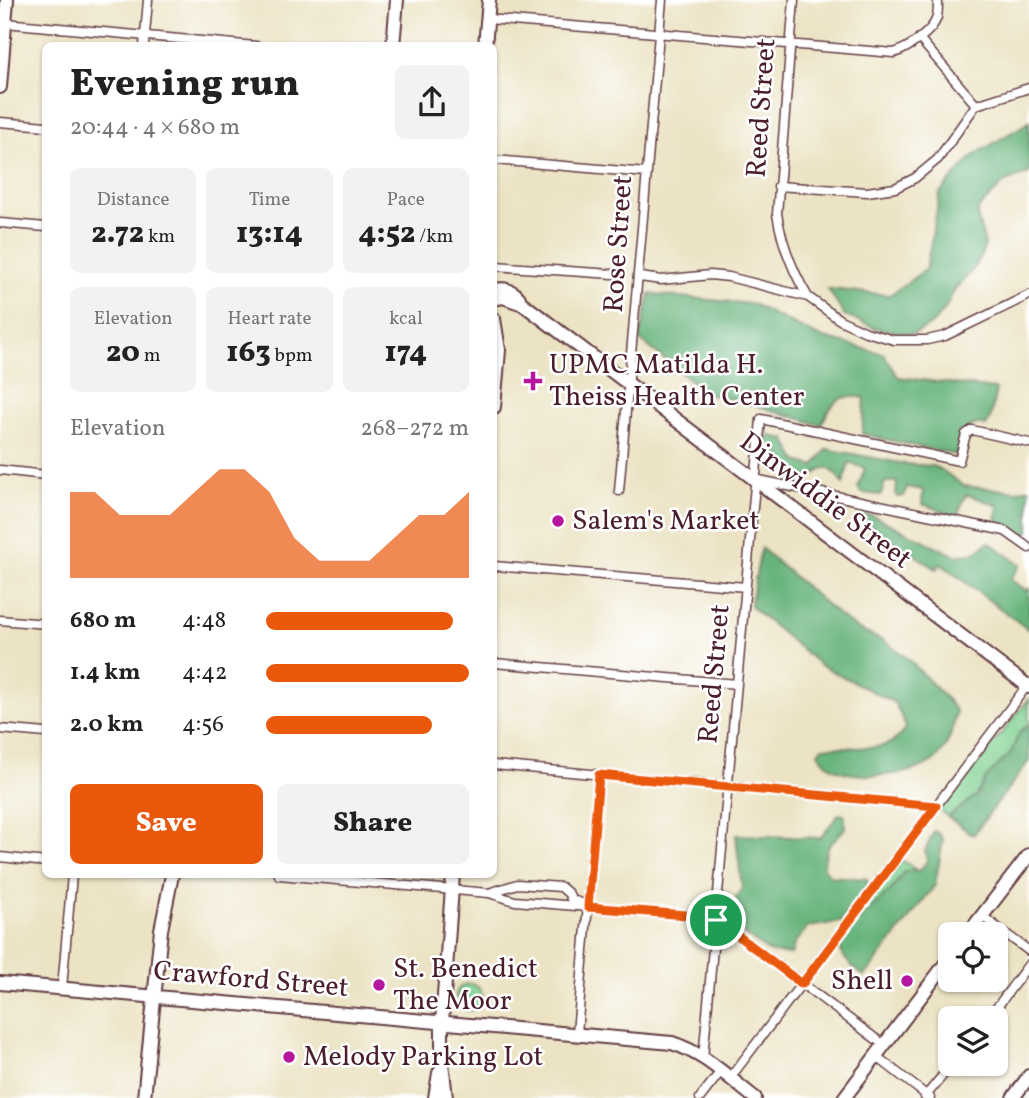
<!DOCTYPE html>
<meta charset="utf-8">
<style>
:root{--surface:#fff;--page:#f2f2f2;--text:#222;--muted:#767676;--accent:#ea580c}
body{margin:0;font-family:Vollkorn,serif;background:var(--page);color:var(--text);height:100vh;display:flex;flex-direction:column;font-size:26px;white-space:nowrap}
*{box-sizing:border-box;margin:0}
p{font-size:23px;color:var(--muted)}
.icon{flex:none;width:38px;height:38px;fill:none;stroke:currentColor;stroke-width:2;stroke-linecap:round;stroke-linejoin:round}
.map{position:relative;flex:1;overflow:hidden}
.side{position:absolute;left:42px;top:42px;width:455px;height:836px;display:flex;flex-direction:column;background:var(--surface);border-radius:10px;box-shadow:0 2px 5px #0004}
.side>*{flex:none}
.buttons{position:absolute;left:938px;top:922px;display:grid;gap:14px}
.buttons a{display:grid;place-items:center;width:70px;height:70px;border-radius:10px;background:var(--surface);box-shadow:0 2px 5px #0004;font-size:35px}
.pin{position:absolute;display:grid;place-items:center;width:60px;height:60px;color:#fff;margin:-30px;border:4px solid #fff;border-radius:50%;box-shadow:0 2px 7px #0007}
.round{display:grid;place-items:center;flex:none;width:74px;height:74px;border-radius:10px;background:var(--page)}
.head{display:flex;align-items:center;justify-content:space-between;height:119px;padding:0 28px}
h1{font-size:38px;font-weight:800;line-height:52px}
.figures{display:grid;grid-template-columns:repeat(3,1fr);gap:10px;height:119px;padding:7px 28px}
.figures div{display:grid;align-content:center;border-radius:10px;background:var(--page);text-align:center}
.figures b{font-size:30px;font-weight:800}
.figures small{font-size:19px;font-weight:400}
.figures p{font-size:19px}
.chart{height:196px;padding:14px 28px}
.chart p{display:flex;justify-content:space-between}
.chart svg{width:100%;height:126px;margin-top:7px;fill:var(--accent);opacity:.7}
.button{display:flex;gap:14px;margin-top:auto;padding:14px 28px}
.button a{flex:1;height:80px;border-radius:10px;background:var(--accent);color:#fff;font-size:28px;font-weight:800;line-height:80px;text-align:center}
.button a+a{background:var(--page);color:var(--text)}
ul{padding:0 28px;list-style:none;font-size:23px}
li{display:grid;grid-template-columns:112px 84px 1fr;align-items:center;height:52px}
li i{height:18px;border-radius:9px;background:var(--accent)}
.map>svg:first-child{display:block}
</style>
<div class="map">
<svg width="1029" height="1098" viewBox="0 0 1029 1098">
<rect width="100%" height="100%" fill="#fff"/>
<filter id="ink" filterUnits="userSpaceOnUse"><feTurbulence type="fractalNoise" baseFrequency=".0143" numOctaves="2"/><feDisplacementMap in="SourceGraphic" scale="14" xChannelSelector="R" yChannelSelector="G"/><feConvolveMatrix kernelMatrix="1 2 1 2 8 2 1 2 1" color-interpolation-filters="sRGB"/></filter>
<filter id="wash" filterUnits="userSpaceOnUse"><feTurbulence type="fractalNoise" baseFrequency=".00686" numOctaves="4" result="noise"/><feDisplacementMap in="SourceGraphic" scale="28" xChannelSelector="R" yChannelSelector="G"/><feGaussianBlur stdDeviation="1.57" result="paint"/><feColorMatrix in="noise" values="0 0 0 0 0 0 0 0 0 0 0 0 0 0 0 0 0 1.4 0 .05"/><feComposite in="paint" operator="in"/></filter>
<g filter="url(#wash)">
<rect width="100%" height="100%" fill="#ece3c4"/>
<!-- green -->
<path fill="#81d293" stroke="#66785f" stroke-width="2" d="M1029 699V724L1019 733 1011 753 986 778 976 796 948 817 939 810Z
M902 860 916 870H911L899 879 892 889 872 910 850 928Z
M456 997a13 13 0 1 1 26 0a13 13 0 1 1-26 0Z"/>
<!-- forest -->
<path fill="#68b47d" stroke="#596a54" stroke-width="2" d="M1029 122V173L1005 182 979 208 977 215 985 245 980 258 972 271 955 289 944 311 931 325 913 334 875 328 844 315 828 289 890 295 926 269 940 193 974 155Z
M650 294 752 304 817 336 884 354 898 377 996 389 990 419 986 426 976 424 963 431 956 455 862 434 865 398C837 393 833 402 821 425L751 404 708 394 639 339Z
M767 435 785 439 797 461 814 466 827 449 905 464 933 466 942 470 964 486 1017 491 1029 488V531L1025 537 996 519 999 506 969 495 965 496 957 516 922 504 923 490 907 487 904 496 898 497 896 496 897 482H885L881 495 862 493 858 488 865 468 849 463 843 484C830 466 828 463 810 478L794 476 789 472 780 455 767 447Z
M860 515H871L956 556 974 553 989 542 1021 565 1010 579 1027 591 1029 589V630L941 564 936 569 867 523Z
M761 548 843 619 859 630 884 641 906 657 944 696 956 711C954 726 950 740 942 752 924 777 865 780 838 770 829 767 824 761 818 753L822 747C850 744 889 759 906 727L895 703 820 665 750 606Z
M1029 724V761L973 835 948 817 976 796 986 778 1011 753 1019 733Z
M839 814 845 815V828L827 848 823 866 830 876 867 879 869 886 840 922 808 927 795 942 791 955 771 953 728 923 727 910 742 889 736 835 820 838Z
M934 831 939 834 943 840 935 885 865 976C854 970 839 956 840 943L850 928 892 889 904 872 920 870 927 861 925 851Z"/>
</g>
<g filter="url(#ink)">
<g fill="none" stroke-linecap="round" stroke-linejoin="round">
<!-- street casing -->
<g stroke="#623c42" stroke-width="11">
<path id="street" d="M794 0 777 214C782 245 792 270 808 297
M488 19 894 53C907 49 933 32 937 17 938 12 938 5 938 0
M5 23 256 46
M919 38 976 105
M144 46 148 0
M0 122 46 126
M494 160 647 173
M778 186 867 192 895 188 915 178 938 159 976 105 1029 88
M0 223 46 227
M494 266 613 274
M640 277 661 280 710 275 729 277 808 297 840 320 866 332 894 340H927L945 336 1029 295
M0 470 46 475
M759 480 1005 531 1029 548
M619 491 662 0
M494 566 746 587
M0 620 46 624
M494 663 737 684
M0 729 46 733
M494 765 936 806
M0 857 46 862
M279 875 489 893 517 884 561 887 569 894 571 899 582 904
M489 893 515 901 710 917 721 923 884 1045
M982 916 1029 951
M62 988 72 875
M989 1018 1029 964
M577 1033 599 775
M876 1056 930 1098
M703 1058 761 419 959 461 966 434 972 430 1029 443
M730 1078 1029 683
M925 1097 952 1064
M700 1098 721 1071"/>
</g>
<!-- secondary casing -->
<g stroke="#623c42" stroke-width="16">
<path id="secondary" d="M393 46 397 0
M485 46 489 0
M0 87 7 0
M494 290C504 288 512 289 519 298
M494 299 503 297 523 304 1029 687
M494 319 499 350 494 407
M0 983 672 1043C704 1053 729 1078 755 1098
M144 1098 161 930 172 875
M435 1098 439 1073
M446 1098 442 1062V1022L453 875"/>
</g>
<!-- primary casing -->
<g stroke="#623c42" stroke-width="16">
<path id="primary" d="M968 934 1029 855
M844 1098 950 958
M1013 1098 1029 1076"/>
</g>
<!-- street -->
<use href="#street" stroke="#fff" stroke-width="8"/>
<!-- secondary -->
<use href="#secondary" stroke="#fff" stroke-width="12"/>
<!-- primary -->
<use href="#primary" stroke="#fff" stroke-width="12"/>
</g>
</g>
<g fill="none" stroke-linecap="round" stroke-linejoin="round" filter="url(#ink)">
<!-- route casing -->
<g stroke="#fff" stroke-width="14">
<path id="route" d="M599 775 936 806 802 984 721 923 710 917 588 907Z"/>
</g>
<!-- route -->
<use href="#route" stroke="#ea580c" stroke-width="9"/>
</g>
<!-- markers -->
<g fill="#b5179e" stroke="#fff" stroke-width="2.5">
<path d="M529.5 370.5h7v7h7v7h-7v7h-7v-7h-7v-7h7z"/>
<circle cx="558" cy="521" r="7"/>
<circle cx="907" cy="981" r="7"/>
<circle cx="379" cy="985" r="7"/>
<circle cx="289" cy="1057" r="7"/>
</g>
<g text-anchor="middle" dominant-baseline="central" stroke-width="5" stroke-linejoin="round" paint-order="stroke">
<!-- street labels -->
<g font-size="28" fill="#4a1f2b" stroke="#fff">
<text transform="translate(762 108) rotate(-86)">Reed Street</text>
<text transform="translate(619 244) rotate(-86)">Rose Street</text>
<text transform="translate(825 501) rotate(37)">Dinwiddie Street</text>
<text transform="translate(715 674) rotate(-85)">Reed Street</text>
<text transform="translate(251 980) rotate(5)">Crawford Street</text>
</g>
<!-- poi labels -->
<g font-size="28" fill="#4a1f2b" stroke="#fff" text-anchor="start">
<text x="549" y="365">UPMC Matilda H.<tspan x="549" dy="32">Theiss Health Center</tspan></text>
<text x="572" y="521">Salem's Market</text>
<text x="393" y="969">St. Benedict<tspan x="393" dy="32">The Moor</tspan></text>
<text x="893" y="981" text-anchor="end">Shell</text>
<text x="303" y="1057">Melody Parking Lot</text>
</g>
</g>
</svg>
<div class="buttons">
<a><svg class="icon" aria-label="locate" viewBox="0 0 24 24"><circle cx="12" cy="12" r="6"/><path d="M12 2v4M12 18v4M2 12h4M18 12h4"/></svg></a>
<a><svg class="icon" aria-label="layers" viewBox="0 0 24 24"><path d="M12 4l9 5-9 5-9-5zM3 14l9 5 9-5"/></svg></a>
</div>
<div class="pin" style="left:716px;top:920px;background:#1e9e55"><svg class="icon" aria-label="arrive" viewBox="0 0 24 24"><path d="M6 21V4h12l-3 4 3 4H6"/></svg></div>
<section class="side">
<div class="head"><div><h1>Evening run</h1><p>20:44 · 4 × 680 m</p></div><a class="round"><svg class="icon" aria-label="share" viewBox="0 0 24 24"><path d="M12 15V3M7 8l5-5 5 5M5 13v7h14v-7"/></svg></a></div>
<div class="figures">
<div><p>Distance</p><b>2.72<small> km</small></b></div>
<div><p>Time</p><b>13:14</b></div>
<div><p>Pace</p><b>4:52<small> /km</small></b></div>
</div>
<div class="figures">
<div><p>Elevation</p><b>20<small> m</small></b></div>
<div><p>Heart rate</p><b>163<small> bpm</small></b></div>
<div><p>kcal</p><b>174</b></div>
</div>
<div class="chart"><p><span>Elevation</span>268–272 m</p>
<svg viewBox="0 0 160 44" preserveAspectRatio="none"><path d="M0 44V14L10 14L20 22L30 22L40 22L50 14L60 6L70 6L80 14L90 30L100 38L110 38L120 38L130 30L140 22L150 22L160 14V44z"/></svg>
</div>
<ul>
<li><b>680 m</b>4:48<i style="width:92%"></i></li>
<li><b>1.4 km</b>4:42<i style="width:100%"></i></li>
<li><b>2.0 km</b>4:56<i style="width:82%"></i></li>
</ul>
<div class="button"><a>Save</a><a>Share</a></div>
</section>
</div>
